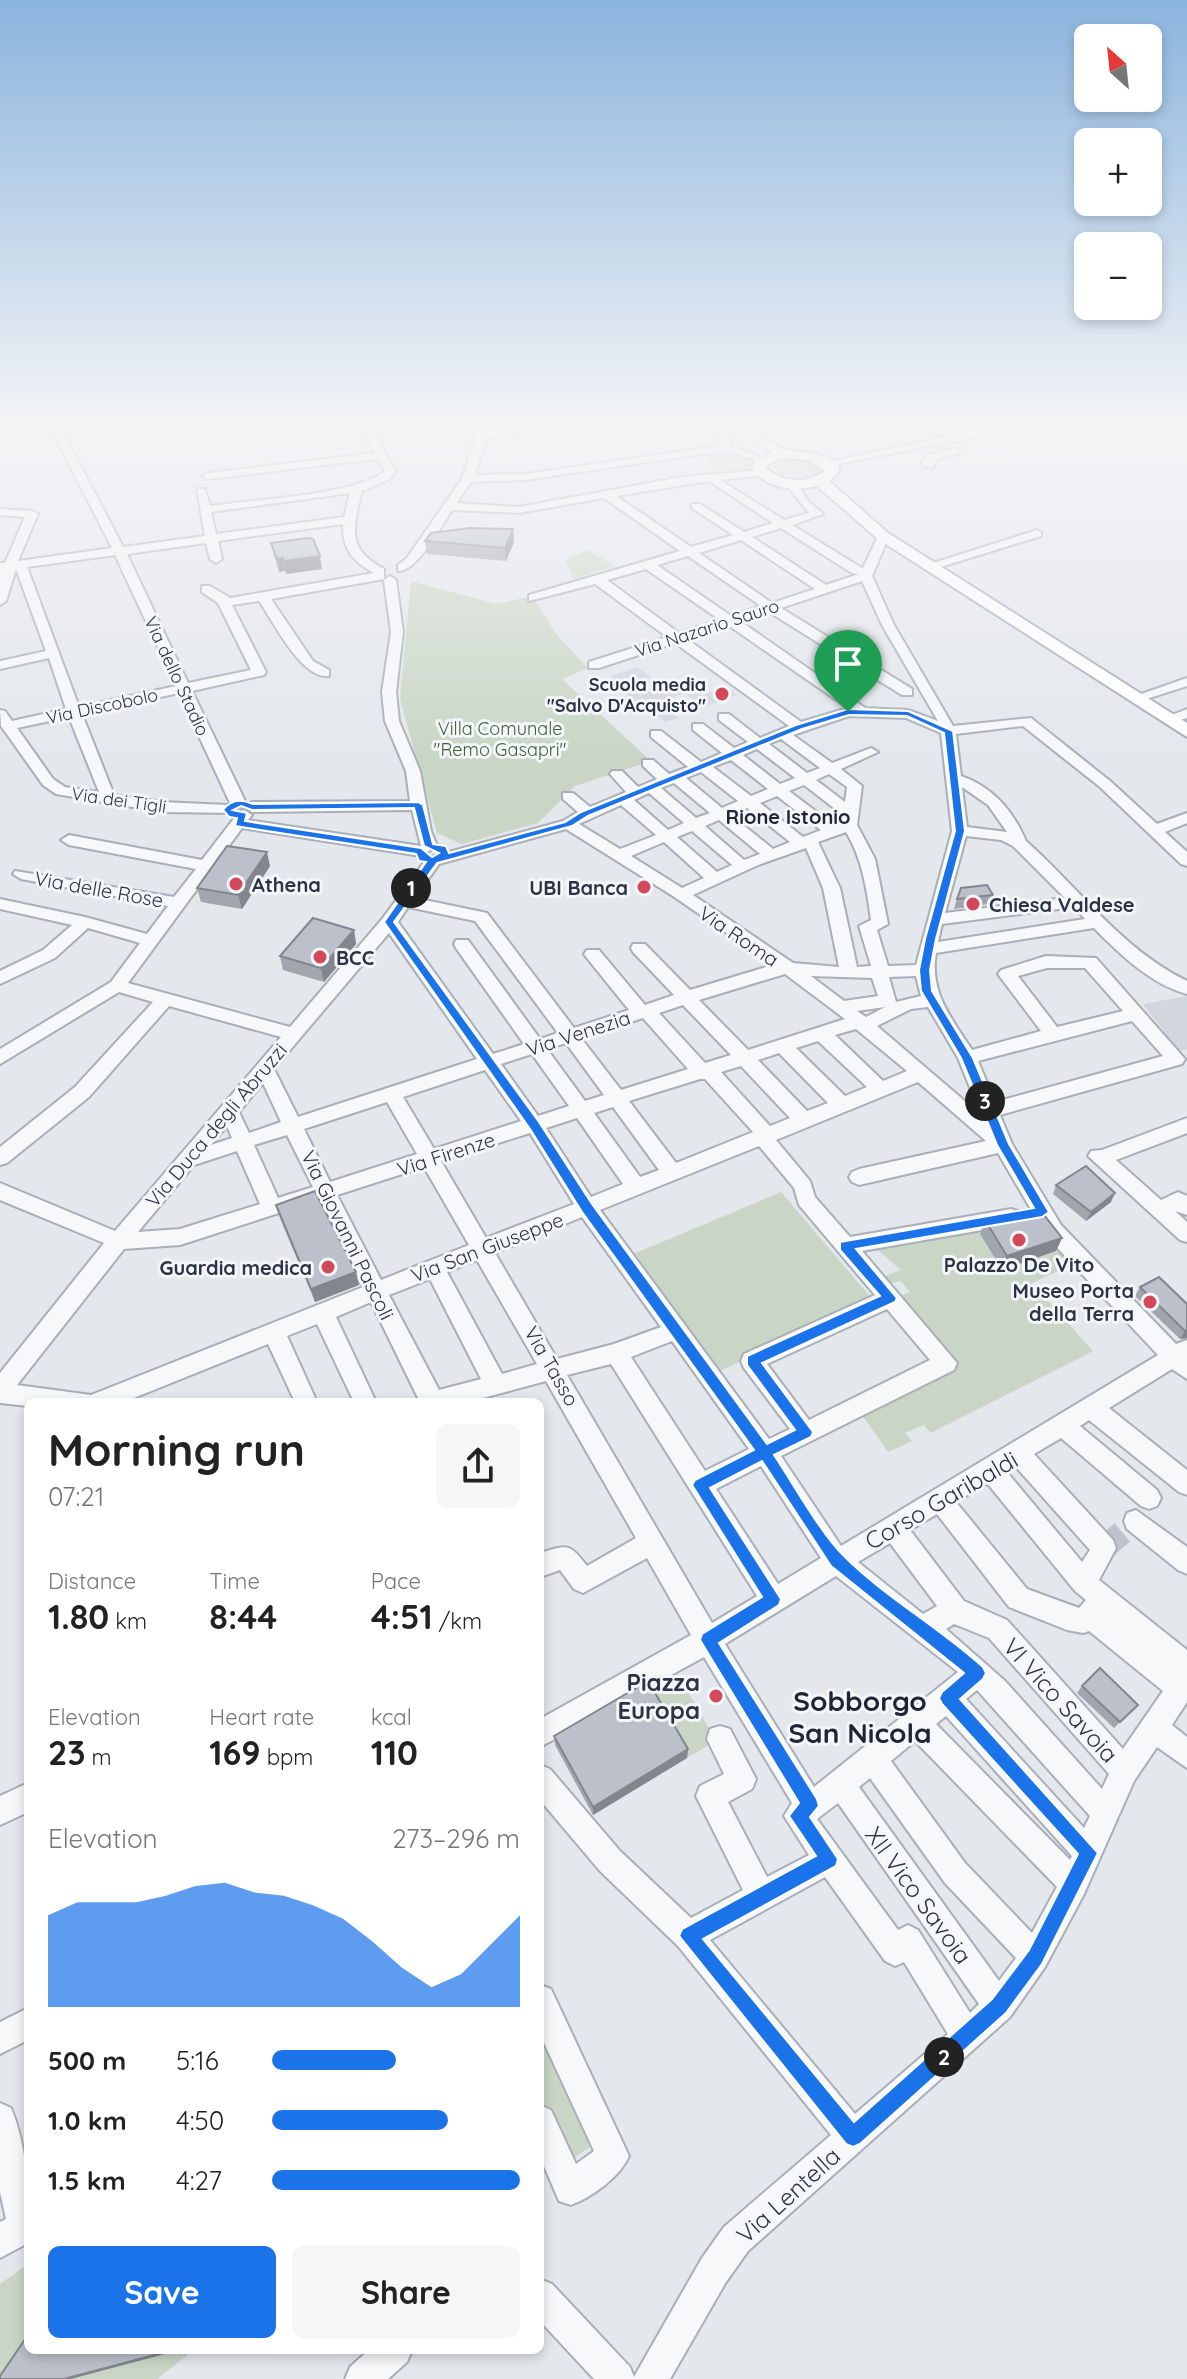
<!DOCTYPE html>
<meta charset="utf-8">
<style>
:root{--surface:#fff;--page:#f6f6f6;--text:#222;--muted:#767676;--accent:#1a73e8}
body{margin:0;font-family:Quicksand,sans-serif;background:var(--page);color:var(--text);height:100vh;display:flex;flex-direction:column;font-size:30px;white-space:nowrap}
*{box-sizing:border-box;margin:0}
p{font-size:26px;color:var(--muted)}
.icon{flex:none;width:44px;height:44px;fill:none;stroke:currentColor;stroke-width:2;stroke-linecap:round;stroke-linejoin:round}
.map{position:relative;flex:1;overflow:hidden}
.sheet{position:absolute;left:24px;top:1398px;width:520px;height:956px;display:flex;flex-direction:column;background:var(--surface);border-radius:12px;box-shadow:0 4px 12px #0003}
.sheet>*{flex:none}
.needle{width:52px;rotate:333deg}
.buttons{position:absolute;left:1074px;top:24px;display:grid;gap:16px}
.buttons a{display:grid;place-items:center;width:88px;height:88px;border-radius:12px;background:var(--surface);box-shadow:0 4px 12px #0003;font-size:40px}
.pin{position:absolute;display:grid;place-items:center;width:68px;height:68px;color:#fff;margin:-82px -34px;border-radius:50% 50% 50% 0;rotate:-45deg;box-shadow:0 0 8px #0007}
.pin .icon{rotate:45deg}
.km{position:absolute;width:40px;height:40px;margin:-20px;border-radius:50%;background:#222;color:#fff;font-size:22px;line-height:40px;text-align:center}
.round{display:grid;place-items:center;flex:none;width:84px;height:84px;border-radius:12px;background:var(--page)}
.headline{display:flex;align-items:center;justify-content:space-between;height:136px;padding:0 24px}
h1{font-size:44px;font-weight:700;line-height:60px}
.metrics{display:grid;grid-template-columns:repeat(3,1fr);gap:12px;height:136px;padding:8px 24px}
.metrics div{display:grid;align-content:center}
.metrics b{font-size:34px;font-weight:700}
.metrics small{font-size:22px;font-weight:400}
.metrics p{font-size:22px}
.chart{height:224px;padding:16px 24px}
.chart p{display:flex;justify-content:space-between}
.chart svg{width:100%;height:144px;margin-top:8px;fill:var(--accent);opacity:.7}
.action{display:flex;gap:16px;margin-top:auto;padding:16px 24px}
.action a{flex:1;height:92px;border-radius:12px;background:var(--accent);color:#fff;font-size:32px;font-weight:700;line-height:92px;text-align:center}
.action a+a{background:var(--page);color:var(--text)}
ul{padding:0 24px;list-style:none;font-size:26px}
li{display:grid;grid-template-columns:128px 96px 1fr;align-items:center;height:60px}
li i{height:20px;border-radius:10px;background:var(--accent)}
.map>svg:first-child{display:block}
</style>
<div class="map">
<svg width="1187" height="2379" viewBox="0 0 1187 2379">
<rect width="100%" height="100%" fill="#e4e7ec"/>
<!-- built -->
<path fill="#d2d6de" d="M637 667 651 677 637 682 654 695 685 684 702 696 726 687 737 695 704 707 685 693 659 702 678 718 666 722 626 695 630 692 610 676Z
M1187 996V1049L1179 1051 1143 1004Z"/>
<!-- green -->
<path fill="#c9d6c5" d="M709 453H727L754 464 752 469 716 471 705 459Z
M810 457 827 470C813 482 784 482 773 466L785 458Z
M587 550 615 566 574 579 566 560Z
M411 581 496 604 532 596 557 635 588 668 562 679 651 761 575 786 538 823 462 844 437 833 400 699Z
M781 1192 873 1300 716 1373 631 1255Z
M978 1231 1002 1270 1061 1250 1073 1264 1032 1283 1093 1351 931 1433 924 1425 905 1433 912 1441 888 1452 862 1415 957 1369 897 1297 910 1292 901 1281 886 1284 880 1278 901 1270 872 1245Z
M678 1674 716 1741 687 1758 647 1691Z
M540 2036 590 2147 568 2162 540 2099Z
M28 2264V2350L0 2379V2284Z
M180 2350H194L157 2379H71Z"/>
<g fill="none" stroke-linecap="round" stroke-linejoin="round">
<!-- minor-tunnel -->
<path stroke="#bfc3cb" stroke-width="24" stroke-dasharray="24 12" stroke-linecap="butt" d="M1104 1548 1136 1521"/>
<!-- minor casing -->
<g stroke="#a9aeb7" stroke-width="4">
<path id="minor" d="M37 421 0 428V422Z
M47 421H57L123 547 205 536 197 489H205L210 506C250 500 357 495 385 471L378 459 208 479 202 476 208 473 375 453 357 421H367L396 472 388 480 362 491C353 528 346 549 384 569V579L271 599 313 661 329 670V676C301 679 274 622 259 601L232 605 266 672 264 675 192 691 246 803 243 806 238 808 230 803 179 693 82 714 114 795 162 802 228 805 233 807V813L162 812 56 794 43 785 1 726 0 710 5 711 12 721 66 709 49 658 0 669V661L46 651 16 569 6 601 0 605V563H5L25 517 0 515V509L32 511 38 514 18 561 112 548ZM350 493 344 517 216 534 211 512ZM343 524C342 549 353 562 374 573L230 598 210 586H202V592L218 603 251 670 188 683 127 554 206 543 210 559 216 563 222 559 218 541ZM115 555 176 686 79 707 27 567ZM69 717 99 792 65 787 53 779 17 728Z
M208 421H235L196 429 191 426Z
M471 421H481L485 432 559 421H585L486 438 475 475 525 474 719 446 720 439 710 421H720L730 439V446L766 459V463L723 451 525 480 471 482 457 503 519 507 682 477 761 470 766 473 765 475 720 480 784 520 809 513 785 483 795 481 808 501 823 514 792 525 860 567 863 568 879 534 889 536 872 576 894 625 953 726 1031 718 1110 781 1157 824 1187 813V823L1165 832 1187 852V866L1181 864 1100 787 1023 726 956 734 961 776C993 787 1013 811 1026 841 1080 889 1121 949 1187 981V994C1150 984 1120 954 1094 928L936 953C929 992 952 1019 972 1050L1041 1031 1001 978 998 974 1001 970 1046 956 1096 958 1185 1059 1182 1064 1000 1115 1012 1144 1061 1225 1176 1344 1187 1340V1379L1172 1369 1109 1408 1187 1470V1495L1179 1492 1089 1420 1080 1426 1157 1490 1161 1498 1157 1506 1149 1509 1141 1506 1061 1438 1034 1454 1113 1540 1116 1548 1099 1580 1187 1650V1702L1172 1725 1187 1737V1768L1157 1747 1134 1781 1084 1894 1045 1967 1010 2017 748 2251 726 2282 670 2379H594L540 2321V2279L552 2284 630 2367 634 2377 702 2258 724 2227 831 2135 678 1946 600 1871 540 1800V1765L550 1769 620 1851 691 1918 743 1890 696 1796 700 1786 724 1774 707 1739 710 1729 720 1726 730 1729 756 1779 752 1789 728 1802 767 1877 809 1855 784 1816 792 1803 704 1657 540 1747V1719L691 1635 647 1558 583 1593 574 1589 560 1570 540 1577V1553C567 1545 569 1542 587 1566L636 1538 546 1381 468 1402H420L371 1302 336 1317 376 1402H354L317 1324 287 1336 317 1402H295L268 1344 124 1402H28V1406L0 1403V1373L104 1243 0 1200V1183L115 1231 281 1037 169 1006 89 1097 7 1163 0 1165V1147L75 1087 153 1002 119 992 0 1064V1049L111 982 140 943 88 928 55 958 0 984V971L43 950 72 925 0 909V899L85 917 147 934 168 906 21 879 13 874 15 871 174 897 196 869 69 845 61 840 69 835 202 860 239 812 244 810 252 815 248 820 421 846 412 810 252 812 244 807 252 802 410 801 406 771 385 721 382 692 391 632 384 580 390 576 396 580 403 632 396 692 399 721 420 771 431 831 437 846 421 856 242 828 128 983 290 1027 383 918 427 858 563 821 578 812 563 799V793H573L590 807 626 792 610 774 612 771H622L638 787 657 779 643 766V760H653L669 774 688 767 651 737V731H661L701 762 722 753 693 730V724H703L734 748 748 742 719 720V714H729L760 738 789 726 675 643 599 668H589V662L667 637 595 584 529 601V595L680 551 604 498 519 513 452 510C441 526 417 572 398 571V565L407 558 462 479 476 436ZM709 481 773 523 744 532 700 504H692V508L733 535 691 547 616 496ZM781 528 852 573 859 574 826 585 752 537ZM741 540 815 589 772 603 699 553ZM688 556 761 606 731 616 657 565ZM646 569 720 620 679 633 607 580ZM862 581 882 625 938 721 908 710 865 708 740 621 769 612 902 695H912V689L781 608ZM728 625 848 708 801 722 687 639ZM849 716 906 718 941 733 952 831 916 965 888 966 877 930 888 924 875 859 857 825 862 786 841 769 878 752 871 748 832 763 793 735ZM781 739 820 768 807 773 769 744ZM757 749 795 778 780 784 743 755ZM731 760 768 789 751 796 713 767ZM701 772 738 801 722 808 686 778ZM829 774 847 787 845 802 816 780ZM674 783 710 813 696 818 661 788ZM804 785 843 815 842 822 834 825 789 791ZM962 787 988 805 1007 832 967 827ZM649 793 684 823 668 830 634 800ZM777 796 821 830 803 837 760 803ZM621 805 656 835 620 849 579 824ZM747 808 790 842 773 849 731 815ZM719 820 760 854 744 860 705 826ZM566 829 673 896 773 965 690 990 645 944H633L631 948 633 952 674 995 645 1005 599 950H587L584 954 587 958 629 1010 574 1028 487 913 415 898 439 864ZM692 831 732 865 717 872 677 837ZM846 832C862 858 867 890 871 920L859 926 871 966 857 967 840 888 818 842ZM966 836 1001 840 1013 846 1065 898 945 913ZM664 842 704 878 682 888 631 856ZM806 848 823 888 839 967 793 963 693 895 758 865ZM408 907 475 921 558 1033 540 1039 468 940H456L454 944 456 948 524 1044 493 1054 398 922ZM1074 907 1085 919 938 942 942 924ZM389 933 477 1059 298 1117 274 1069ZM1047 968H1085L1123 1011 1057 1027 1018 976ZM785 974 845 1019 748 1050 699 1000ZM811 976 872 978 878 996 844 1001ZM916 976 921 996 896 1002 889 977ZM683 1005 731 1055 705 1063 659 1013ZM885 1007 866 1017 857 1011ZM928 1007 958 1058 981 1115 877 1026 911 1009ZM643 1018 688 1069 621 1090 581 1038ZM1132 1021 1163 1056 995 1102 978 1061ZM856 1029 907 1071 883 1081 835 1035ZM818 1041 867 1087 845 1096 796 1048ZM566 1043 604 1095 585 1101 547 1049ZM779 1053 828 1103 807 1111 758 1060ZM532 1054 569 1106 538 1116 501 1064ZM741 1066 790 1118 770 1126 721 1072ZM485 1070 521 1121 434 1149 403 1097ZM700 1079H705L753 1132 676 1163 629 1101ZM918 1082 986 1141 859 1169 852 1172 849 1177 852 1182 859 1185 998 1153 1047 1237 1158 1355 841 1546 781 1456 954 1370 957 1363 862 1251 1011 1225 1018 1223 1021 1217 1018 1211 1011 1209 850 1237 815 1197 810 1181 776 1140ZM263 1083 281 1122 249 1133 239 1112ZM387 1102 417 1154 330 1182 304 1129ZM613 1107 659 1170 640 1177 594 1113ZM577 1118 623 1184 591 1197 546 1128ZM227 1126 232 1138 211 1145ZM530 1133 574 1204 486 1238 441 1161ZM287 1135 313 1187 278 1198 254 1145ZM759 1146 794 1188 799 1205 875 1295 744 1354 741 1361 744 1368 790 1429 769 1439 600 1210ZM237 1151 260 1204 180 1229 138 1232 194 1165ZM424 1167 469 1245 381 1280 337 1195ZM319 1200 363 1287 91 1395 17 1385 124 1249 180 1245ZM582 1217 661 1327 614 1344 557 1359 495 1253ZM477 1260 537 1364 502 1374 447 1272ZM430 1279 481 1379 439 1390 389 1295ZM887 1309 930 1360 809 1420 767 1364ZM672 1341 749 1449 705 1471 631 1357ZM611 1364 757 1596 712 1623 567 1375ZM761 1466 821 1558 778 1584 716 1489ZM1015 1466 1090 1550 1082 1562 1006 1471ZM987 1483 1075 1591 1086 1600 1079 1608 1027 1589 956 1502ZM937 1514 1009 1607 1067 1630 1083 1633 1089 1631 1163 1691 1123 1749 1007 1620 964 1601 910 1530ZM890 1543 937 1606 923 1614 858 1562ZM836 1576 958 1672 814 1787 725 1644ZM954 1624 989 1638 1109 1774 1102 1789 1005 1681 946 1629ZM977 1690 1090 1816 1084 1828 966 1699ZM946 1716 1072 1856 1070 1860 936 1724ZM915 1741 1057 1887 1032 1933 965 1863 891 1761ZM870 1778 945 1883 1016 1958 999 1981 859 1787ZM838 1803 979 2004 970 2013 918 1930 908 1925 898 1930 817 1819ZM825 1877 885 1961 895 1966 904 1962 948 2034 855 2114 710 1940Z
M732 421H750L736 426Z
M931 421H955L950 424Z
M1003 421H1018L976 437 828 466 823 463 974 431Z
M955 448 959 449V453L937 459 933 468 924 466 922 462 929 455Z
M1037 530 1041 532V536L934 569 924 566Z
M1187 678V686L1137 702 1130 698Z
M1187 709V718L1169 723 1162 719Z
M1187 1118V1133L1116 1160 1161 1200 1178 1192 1187 1196V1215L1175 1211 1187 1222V1242L1180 1240 1088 1156 1091 1151 1102 1150Z
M1136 1510 1187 1547V1574L1178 1570 1127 1529 1124 1521 1127 1513Z
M28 1783V1812L0 1825V1796Z
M540 1985 551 1989 629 2156C620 2177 592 2197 571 2205L559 2201 540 2157V2105L551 2110 576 2164 594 2151 540 2034Z
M28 2008V2040L0 2054V2022Z
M0 2103 11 2108C29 2151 28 2197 28 2243L0 2258V2222L6 2219 0 2192Z
M369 2350H412L407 2362 388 2379H345L350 2367Z"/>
</g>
<!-- major casing -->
<g stroke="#a3abb8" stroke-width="4">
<path id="major" d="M726 421C755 421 764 444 787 450 807 454 824 450 839 467V472L829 481 888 533 1187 723V737L878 539 817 486C793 491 768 489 752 469L755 461 772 453ZM784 458 810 460 825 471C807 484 783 483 766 468L768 464Z"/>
</g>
<!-- minor -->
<use href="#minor" fill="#f7f8fa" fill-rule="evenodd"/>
<!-- major -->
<use href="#major" fill="#fff" fill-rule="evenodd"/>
</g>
<!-- wall -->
<path fill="#a1a5ae" d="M513 529 514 542 506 561 427 554 425 541Z
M271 543 322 569 286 574 285 571 279 572 274 556Z
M270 866 242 909 201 902 197 888Z
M993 895 990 904 954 909 957 899Z
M354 930 356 944 324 982 283 970 280 956Z
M1056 1185 1111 1202 1086 1221 1053 1194Z
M276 1205 359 1285 315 1302 280 1218Z
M985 1220 1062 1238 1056 1251 1002 1270 980 1234Z
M1140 1287 1187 1304V1338L1180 1339 1135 1296Z
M1082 1686 1138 1705 1114 1728 1077 1693Z
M554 1736 688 1749 687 1758 593 1815 555 1745Z"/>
<!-- shaded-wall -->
<path fill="#83868d" d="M513 529 514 542 506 561 505 548Z
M320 556 322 569 286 574 284 561Z
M283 558 285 571 279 572 277 559Z
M267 852 270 866 242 909 238 895Z
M354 930 356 944 324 982 321 968Z
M1115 1193 1111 1202 1086 1221 1091 1212Z
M1062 1238 1056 1251 1002 1270 1007 1256Z
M356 1272 359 1285 315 1302 311 1289Z
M1187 1330V1338L1180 1339 1185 1331Z
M688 1749 687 1758 593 1815V1807Z
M173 2350H180L71 2379H64Z"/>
<!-- building -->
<path fill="#bbc0ca" stroke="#83868d" stroke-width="2" d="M470 528 513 529 505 548 425 541 431 533Z
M307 538 313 539 320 556 284 561 283 558 277 559 271 543Z
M227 846 267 852 238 895 197 888Z
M987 885 993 895 957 899 961 888Z
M313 918 354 930 321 968 280 956Z
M1086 1166 1115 1193 1091 1212 1056 1185Z
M315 1191 356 1272 311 1289 276 1205Z
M1041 1211 1062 1238 1007 1256 985 1220Z
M1159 1277 1187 1304V1330L1185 1331 1140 1287Z
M1100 1668 1138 1705 1120 1722 1082 1686Z
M648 1681 688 1749 593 1807 554 1736Z
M28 2335V2350H173L64 2379H0V2376Z"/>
<!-- sky -->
<linearGradient id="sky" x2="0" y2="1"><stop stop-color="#8bb4dd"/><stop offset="0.56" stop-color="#f3f4f6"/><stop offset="1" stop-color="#f3f4f6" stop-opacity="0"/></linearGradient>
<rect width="1187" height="754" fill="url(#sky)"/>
<!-- route -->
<path fill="#1a73e8" stroke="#fff" stroke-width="2" fill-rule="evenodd" d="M848 709 908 711 953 731 965 831 936 939 930 970 932 991 973 1058 1009 1144 1049 1212 1042 1217 856 1249 897 1298 895 1302 762 1363 813 1432 811 1437 774 1455C793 1483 821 1534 844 1556 886 1598 939 1627 983 1667L986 1673 983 1679 960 1699 1098 1853 1042 1964 1006 2013 860 2144 853 2147 846 2144 679 1936 682 1929 816 1856 789 1816 799 1803 700 1640 702 1634 762 1597 692 1485 695 1480 754 1450 582 1212 530 1129 384 922 426 862 419 861 416 854 235 826 237 818 229 817 223 810C231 799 242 799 253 804L418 802 423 805 433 844 446 846 449 853 565 822 581 812 796 725ZM849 715 907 716 944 733 955 831 925 939 919 970 921 991 961 1058 997 1145 1034 1208 840 1242V1250L880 1296 747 1356V1365L795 1430 767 1444 592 1204 539 1122 394 922 437 863 572 826 588 816 802 729ZM241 806 252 810 414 808 424 846 439 853 432 857 421 848 245 821 247 813 233 810ZM762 1461 831 1566 964 1673 942 1692 939 1698 942 1704 1078 1854 1029 1950 992 1999 854 2122 703 1939 836 1866 838 1859 810 1817 819 1806 817 1799 719 1643 779 1605 781 1599 710 1488Z"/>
<!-- markers -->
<g fill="#d1495b" stroke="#f4f6f9" stroke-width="3">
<circle cx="722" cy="694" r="8"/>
<circle cx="236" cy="884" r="8"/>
<circle cx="644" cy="887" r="8"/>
<circle cx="973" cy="904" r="8"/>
<circle cx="320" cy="957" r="8"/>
<circle cx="1019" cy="1240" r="8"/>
<circle cx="328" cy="1267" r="8"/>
<circle cx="1150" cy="1302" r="8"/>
<circle cx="716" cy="1696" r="8"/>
</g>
<g text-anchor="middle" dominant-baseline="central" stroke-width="6" stroke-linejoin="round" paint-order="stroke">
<!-- far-street labels -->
<g font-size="18" fill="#2b3445" stroke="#f4f6f9">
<text transform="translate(707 628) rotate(-18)">Via Nazario Sauro</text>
<text transform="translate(177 676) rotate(65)">Via dello Stadio</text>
<text transform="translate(102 706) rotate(-12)">Via Discobolo</text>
<text transform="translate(119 800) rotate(8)">Via dei Tigli</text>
</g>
<!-- far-poi labels -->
<g font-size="18" font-weight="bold" fill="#2b3445" stroke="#f4f6f9" text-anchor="end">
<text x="706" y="684">Scuola media<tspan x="706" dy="21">"Salvo D'Acquisto"</tspan></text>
</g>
<!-- far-park labels -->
<g font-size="18" fill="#3f6138" stroke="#f4f6f9">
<text x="500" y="728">Villa Comunale<tspan x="500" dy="21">"Remo Gasapri"</tspan></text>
</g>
<!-- far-quarter labels -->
<g font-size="20" font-weight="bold" fill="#1d2536" stroke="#f4f6f9">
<text x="788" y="816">Rione Istonio</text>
</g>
<!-- poi labels -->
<g font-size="20" font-weight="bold" fill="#2b3445" stroke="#f4f6f9" text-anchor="start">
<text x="252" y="884">Athena</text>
<text x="628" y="887" text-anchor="end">UBI Banca</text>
<text x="989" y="904">Chiesa Valdese</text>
<text x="336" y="957">BCC</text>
<text x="1019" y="1264" text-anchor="middle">Palazzo De Vito</text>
<text x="312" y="1267" text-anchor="end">Guardia medica</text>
<text x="1134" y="1290" text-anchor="end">Museo Porta<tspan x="1134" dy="23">della Terra</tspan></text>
</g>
<!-- street labels -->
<g font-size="20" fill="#2b3445" stroke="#f4f6f9">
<text transform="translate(99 889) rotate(10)">Via delle Rose</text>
<text transform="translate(739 936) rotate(34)">Via Roma</text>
<text transform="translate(578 1033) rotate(-18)">Via Venezia</text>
<text transform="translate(216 1125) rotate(-50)">Via Duca degli Abruzzi</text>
<text transform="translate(446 1154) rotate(-18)">Via Firenze</text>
<text transform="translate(348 1235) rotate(64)">Via Giovanni Pascoli</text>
<text transform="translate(487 1247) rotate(-21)">Via San Giuseppe</text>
<text transform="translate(552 1366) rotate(60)">Via Tasso</text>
</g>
<!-- near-street labels -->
<g font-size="24" fill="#2b3445" stroke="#f4f6f9">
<text transform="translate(941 1500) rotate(-30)">Corso Garibaldi</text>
<text transform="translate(1061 1700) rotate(48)">VI Vico Savoia</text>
<text transform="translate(919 1895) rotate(54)">XII Vico Savoia</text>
<text transform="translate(788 2195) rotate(-42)">Via Lentella</text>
</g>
<!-- near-poi labels -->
<g font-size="24" font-weight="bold" fill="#2b3445" stroke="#f4f6f9" text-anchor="end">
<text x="700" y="1682">Piazza<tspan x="700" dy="28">Europa</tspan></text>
</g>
<!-- near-quarter labels -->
<g font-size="28" font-weight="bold" fill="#1d2536" stroke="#f4f6f9">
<text x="860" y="1700">Sobborgo<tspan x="860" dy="32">San Nicola</tspan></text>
</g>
</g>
</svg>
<div class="buttons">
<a><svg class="needle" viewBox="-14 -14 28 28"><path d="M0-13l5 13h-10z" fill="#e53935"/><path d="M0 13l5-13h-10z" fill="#767676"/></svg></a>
<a>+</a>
<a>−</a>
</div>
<div class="pin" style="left:848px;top:712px;background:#1e9e55"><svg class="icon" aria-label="arrive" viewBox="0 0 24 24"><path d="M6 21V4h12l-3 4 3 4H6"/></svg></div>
<b class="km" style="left:411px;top:888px">1</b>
<b class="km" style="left:944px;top:2057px">2</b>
<b class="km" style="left:985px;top:1101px">3</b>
<section class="sheet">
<div class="headline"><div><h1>Morning run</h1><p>07:21</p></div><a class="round"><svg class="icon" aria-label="share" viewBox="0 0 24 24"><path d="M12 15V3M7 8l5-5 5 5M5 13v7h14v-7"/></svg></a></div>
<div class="metrics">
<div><p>Distance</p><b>1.80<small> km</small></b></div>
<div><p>Time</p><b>8:44</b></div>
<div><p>Pace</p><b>4:51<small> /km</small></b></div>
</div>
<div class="metrics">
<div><p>Elevation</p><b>23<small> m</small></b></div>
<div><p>Heart rate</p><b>169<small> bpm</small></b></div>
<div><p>kcal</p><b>110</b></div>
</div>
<div class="chart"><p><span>Elevation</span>273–296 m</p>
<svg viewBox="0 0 160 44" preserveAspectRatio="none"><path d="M0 44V16L10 12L20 12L30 12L40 10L50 7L60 6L70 9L80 10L90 13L100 17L110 24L120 32L130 38L140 34L150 25L160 16V44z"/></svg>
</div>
<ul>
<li><b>500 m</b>5:16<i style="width:50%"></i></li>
<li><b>1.0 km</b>4:50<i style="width:71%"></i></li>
<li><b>1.5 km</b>4:27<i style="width:100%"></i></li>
</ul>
<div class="action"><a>Save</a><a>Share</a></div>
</section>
</div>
